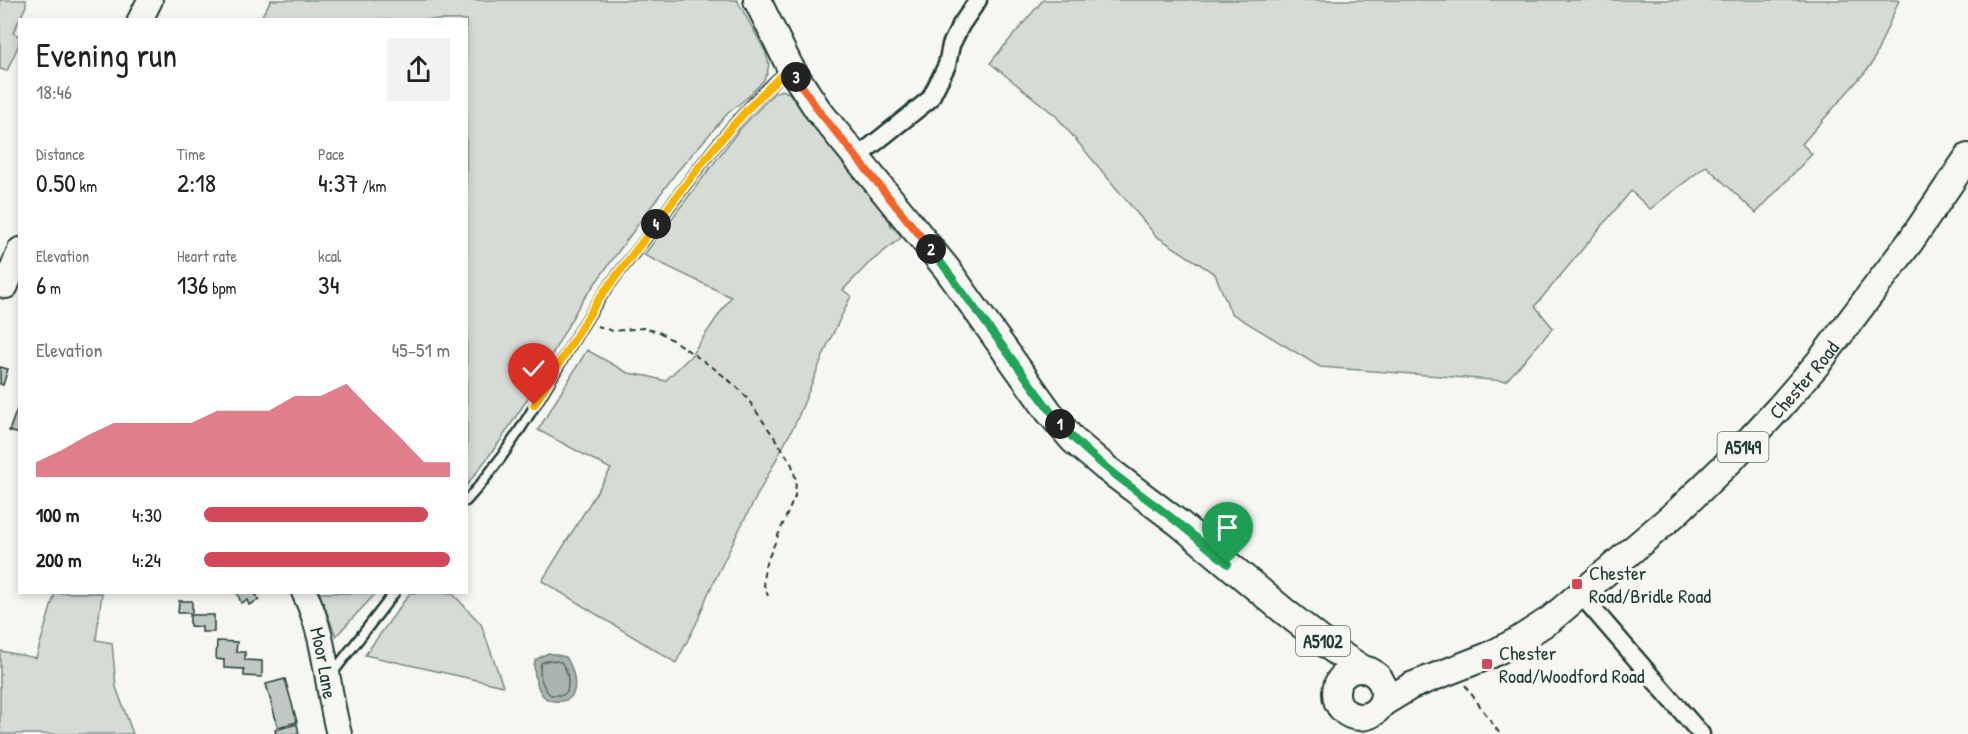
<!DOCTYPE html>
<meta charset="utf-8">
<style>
:root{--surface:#fff;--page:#f2f2f2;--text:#222;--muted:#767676;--accent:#d1495b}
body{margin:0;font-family:"Patrick Hand",sans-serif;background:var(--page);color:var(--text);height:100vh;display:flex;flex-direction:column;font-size:22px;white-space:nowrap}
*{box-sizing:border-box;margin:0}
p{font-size:20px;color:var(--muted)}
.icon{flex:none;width:33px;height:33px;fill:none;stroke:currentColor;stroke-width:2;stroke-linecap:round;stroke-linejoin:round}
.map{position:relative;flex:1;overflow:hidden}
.drawer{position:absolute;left:18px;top:18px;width:450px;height:576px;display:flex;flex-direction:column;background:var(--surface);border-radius:0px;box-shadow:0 3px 9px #0003}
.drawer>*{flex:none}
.pin{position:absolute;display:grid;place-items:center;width:51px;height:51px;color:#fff;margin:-62px -26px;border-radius:50% 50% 50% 0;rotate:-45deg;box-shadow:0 0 6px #0007}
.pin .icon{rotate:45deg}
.km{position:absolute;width:30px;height:30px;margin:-15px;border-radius:50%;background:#222;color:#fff;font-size:16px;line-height:30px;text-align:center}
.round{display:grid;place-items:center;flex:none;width:63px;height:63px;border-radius:0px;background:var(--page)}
.headline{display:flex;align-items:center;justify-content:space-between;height:102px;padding:0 18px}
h1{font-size:33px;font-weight:600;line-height:45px}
.stats{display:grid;grid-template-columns:repeat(3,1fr);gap:9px;height:102px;padding:6px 18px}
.stats div{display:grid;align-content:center}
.stats b{font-size:26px;font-weight:600}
.stats small{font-size:16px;font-weight:400}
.stats p{font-size:16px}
.chart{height:168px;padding:12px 18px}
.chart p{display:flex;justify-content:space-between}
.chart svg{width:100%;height:108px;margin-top:6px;fill:var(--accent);opacity:.7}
ul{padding:0 18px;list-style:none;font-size:20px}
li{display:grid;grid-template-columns:96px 72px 1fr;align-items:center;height:45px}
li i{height:15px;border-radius:8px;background:var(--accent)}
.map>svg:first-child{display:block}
</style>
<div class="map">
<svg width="1968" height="734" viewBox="0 0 1968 734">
<rect width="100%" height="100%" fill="#f6f6f2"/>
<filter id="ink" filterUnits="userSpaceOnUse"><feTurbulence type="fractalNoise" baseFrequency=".0167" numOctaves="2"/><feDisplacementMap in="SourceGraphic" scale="12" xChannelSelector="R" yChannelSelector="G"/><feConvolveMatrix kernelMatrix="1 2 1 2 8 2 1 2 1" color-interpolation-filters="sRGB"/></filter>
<g filter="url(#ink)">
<!-- green -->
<path fill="#d6dbd6" stroke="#7a8c85" stroke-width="1.5" d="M0 0H26V6L13 33 19 36V44L7 71 0 69Z
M271 0H737L765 51 769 64 767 74 763 81 748 97 728 113 675 174 580 304 526 401 500 441 467 485 466 20 260 19Z
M1043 0H1899L1872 64 1802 144 1812 154 1756 213 1706 166 1650 209 1631 191 1535 306 1553 328 1506 381 1320 367 1231 313 1215 274 1156 236 1056 116 990 63Z
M782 90 789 93 892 220 890 224 902 237 868 264 843 290 851 296 828 344 796 422 741 526 707 596 698 620 676 663 542 581 611 469 538 430 587 350 628 373 647 376 665 381 690 357 731 297 644 255 739 130 774 93Z
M55 593H102L96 640 112 643 116 687 133 734H0V651L36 658Z
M319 593H376L336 636Z
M410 593H452L481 624 503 686 365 655Z"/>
<!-- water -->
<path fill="#aab3ae" stroke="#72847d" stroke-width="1.5" d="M548 653 566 657C572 666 580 689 570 698 567 700 564 701 561 701 547 703 541 696 537 684 534 675 533 669 535 660Z"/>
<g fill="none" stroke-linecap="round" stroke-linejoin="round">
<!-- shore -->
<path stroke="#576c65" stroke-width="1.5" d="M549 660 561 662C568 670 569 681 567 692L563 695H551C542 688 538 673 541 663Z"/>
</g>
<!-- building -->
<path fill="#c1c8c3" stroke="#1f3d34" stroke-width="1.5" d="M0 367 8 369 3 385 0 384Z
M20 401V434L9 431Z
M237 592H261V593L256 595 259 600 249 605 247 600 241 603Z
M179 601H192V613H178Z
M190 615H214V632H202V627L190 626Z
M217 641 237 642 236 652H245V660L262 661V677L244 676V669L224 668V660L216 659Z
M285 679 297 722 278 727 266 684Z
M297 724 299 734H276L275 730Z"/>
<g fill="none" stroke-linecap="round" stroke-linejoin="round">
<!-- lane casing -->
<g stroke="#1f3d34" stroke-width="13">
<path id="lane" d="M466 501C520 442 554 369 597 303 613 279 632 257 649 234 692 177 733 117 787 70
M331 675 395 592"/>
</g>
<!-- street casing -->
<g stroke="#1f3d34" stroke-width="21">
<path id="street" d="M856 158 930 99 947 65 951 45 961 25 978 0
M1580 594 1701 734"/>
</g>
<!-- secondary casing -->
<g stroke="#1f3d34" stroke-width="28">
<g id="secondary">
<path d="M140 20 150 0"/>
<path d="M6 286 20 250"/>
<path id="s1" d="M304 592C327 639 326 686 339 734"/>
</g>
</g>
<!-- primary casing -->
<g stroke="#1f3d34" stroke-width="30">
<g id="primary">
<path d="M757 0 790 67 818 110 947 269 1049 412 1073 440 1106 468 1180 524 1284 611 1335 651 1363 669"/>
<circle cx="1360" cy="693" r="24"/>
<path id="s2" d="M1383 703 1411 686 1488 656 1517 641 1551 619 1677 512 1730 461 1780 407 1819 362 1910 242 1968 157"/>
</g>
</g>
<!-- path -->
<path stroke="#1f3d34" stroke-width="2" stroke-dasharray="6 4.5" stroke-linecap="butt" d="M597 326 613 331 643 328 659 332 677 343 715 369 736 386 747 398 783 450 792 465 796 480 795 496 765 566 763 582 768 596
M1465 685 1500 734"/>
<!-- lane -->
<use href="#lane" stroke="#f6f6f2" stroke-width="8"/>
<!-- street -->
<use href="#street" stroke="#f6f6f2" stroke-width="16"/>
<!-- secondary -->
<use href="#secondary" stroke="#f6f6f2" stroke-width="24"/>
<!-- primary -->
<use href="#primary" stroke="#f6f6f2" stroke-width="26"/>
</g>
</g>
<g fill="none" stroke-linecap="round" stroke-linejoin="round" filter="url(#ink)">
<!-- split-1 casing -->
<g stroke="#fff" stroke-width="12">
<path id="split-1" d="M1060 424C1090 458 1127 484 1163 511 1185 528 1206 546 1228 564"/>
</g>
<!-- split-2 casing -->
<g stroke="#fff" stroke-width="12">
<path id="split-2" d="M931 249 1060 424"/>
</g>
<!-- split-3 casing -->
<g stroke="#fff" stroke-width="12">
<path id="split-3" d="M796 77 818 110 931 249"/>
</g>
<!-- split-4 casing -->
<g stroke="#fff" stroke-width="12">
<path id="split-4" d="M656 224C697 169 738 113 790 68L796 77"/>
</g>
<!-- split-5 casing -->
<g stroke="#fff" stroke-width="12">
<path id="split-5" d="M534 405 598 300 656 224"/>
</g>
<!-- split-1 -->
<use href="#split-1" stroke="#22a559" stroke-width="8"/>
<!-- split-2 -->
<use href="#split-2" stroke="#22a559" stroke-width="8"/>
<!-- split-3 -->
<use href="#split-3" stroke="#f0652b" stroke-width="8"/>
<!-- split-4 -->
<use href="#split-4" stroke="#f5b400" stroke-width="8"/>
<!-- split-5 -->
<use href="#split-5" stroke="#f5b400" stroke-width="8"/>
</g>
<!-- markers -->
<g fill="#d1495b" stroke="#f6f6f2" stroke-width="2">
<rect x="1571" y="578" width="12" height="12" rx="3"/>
<rect x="1481" y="658" width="12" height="12" rx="3"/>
</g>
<g text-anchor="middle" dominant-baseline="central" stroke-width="6" stroke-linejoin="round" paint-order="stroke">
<!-- shield labels -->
<g fill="#f6f6f2" stroke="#60746d" stroke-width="1.5">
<rect x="1717.5" y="432" width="51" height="30" rx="4.5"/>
<rect x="1296" y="626" width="54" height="30" rx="4.5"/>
</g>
<g font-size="18" font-weight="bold" fill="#1f3d34">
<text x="1743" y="447">A5149</text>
<text x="1323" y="641">A5102</text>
</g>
<!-- street labels -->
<g font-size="20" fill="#1f3d34" stroke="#f6f6f2">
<text stroke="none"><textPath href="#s2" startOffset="537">Chester Road</textPath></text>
<text stroke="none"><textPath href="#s1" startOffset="74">Moor Lane</textPath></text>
</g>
<!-- poi labels -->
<g font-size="20" fill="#1f3d34" stroke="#f6f6f2" text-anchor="start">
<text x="1589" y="572">Chester<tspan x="1589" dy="23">Road/Bridle Road</tspan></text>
<text x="1499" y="652">Chester<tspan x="1499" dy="23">Road/Woodford Road</tspan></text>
</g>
</g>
</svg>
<div class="pin" style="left:1228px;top:564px;background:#1e9e55"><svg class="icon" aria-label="arrive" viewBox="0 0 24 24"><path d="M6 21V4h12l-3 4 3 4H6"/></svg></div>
<div class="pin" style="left:534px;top:405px;background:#d93025"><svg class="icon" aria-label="check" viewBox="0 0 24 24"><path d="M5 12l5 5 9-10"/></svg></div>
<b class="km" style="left:1060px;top:424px">1</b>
<b class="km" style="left:931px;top:249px">2</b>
<b class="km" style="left:796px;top:77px">3</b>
<b class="km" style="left:656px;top:224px">4</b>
<section class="drawer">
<div class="headline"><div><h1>Evening run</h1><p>18:46</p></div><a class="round"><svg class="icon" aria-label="share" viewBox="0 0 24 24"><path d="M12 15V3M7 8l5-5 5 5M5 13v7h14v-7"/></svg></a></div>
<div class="stats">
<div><p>Distance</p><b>0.50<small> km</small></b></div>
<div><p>Time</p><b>2:18</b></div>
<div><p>Pace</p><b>4:37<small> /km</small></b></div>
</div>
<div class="stats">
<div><p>Elevation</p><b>6<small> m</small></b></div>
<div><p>Heart rate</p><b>136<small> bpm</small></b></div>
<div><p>kcal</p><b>34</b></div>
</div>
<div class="chart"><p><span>Elevation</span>45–51 m</p>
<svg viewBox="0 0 160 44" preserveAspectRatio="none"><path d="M0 44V38L10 33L20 27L30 22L40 22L50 22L60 22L70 17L80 17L90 17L100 11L110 11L120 6L130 17L140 27L150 38L160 38V44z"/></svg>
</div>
<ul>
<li><b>100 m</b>4:30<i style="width:91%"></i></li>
<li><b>200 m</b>4:24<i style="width:100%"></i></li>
</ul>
</section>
</div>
